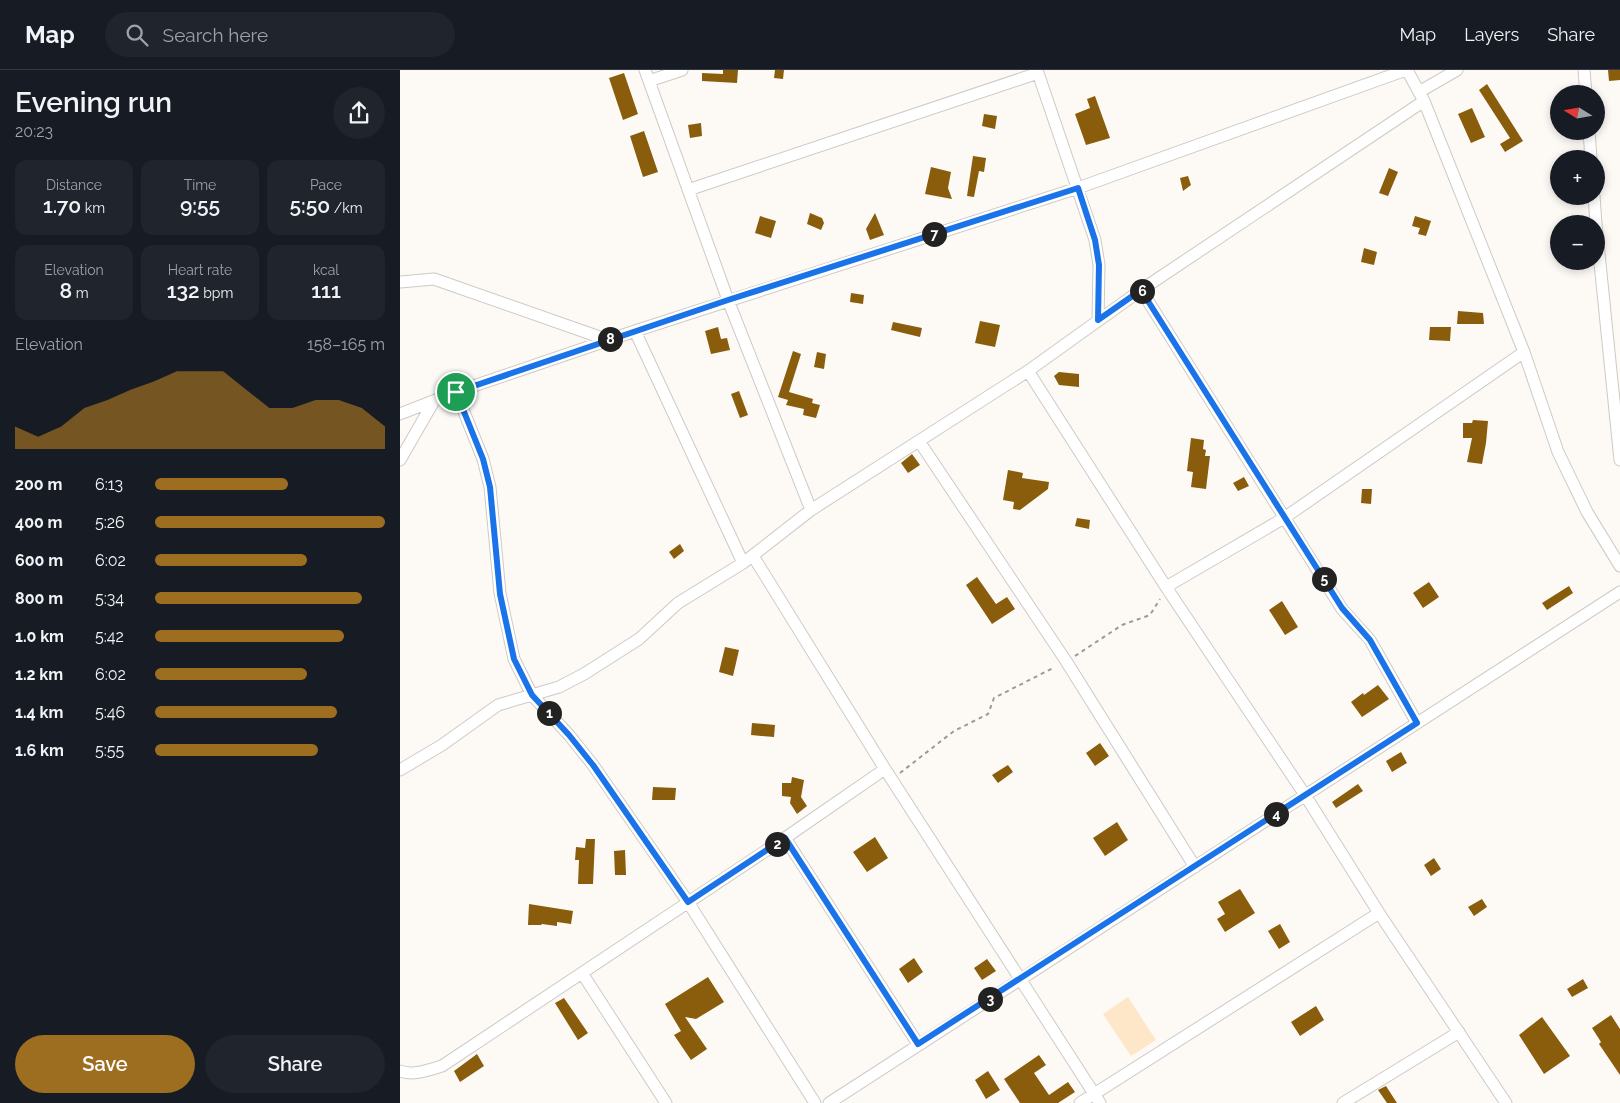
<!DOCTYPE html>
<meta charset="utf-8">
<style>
:root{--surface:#171b24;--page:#20242c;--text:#f1f3f6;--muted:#9ea1a6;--line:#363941;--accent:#9d6e20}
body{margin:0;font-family:Raleway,sans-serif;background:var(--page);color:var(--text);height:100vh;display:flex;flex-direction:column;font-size:19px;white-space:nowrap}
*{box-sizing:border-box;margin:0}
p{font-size:16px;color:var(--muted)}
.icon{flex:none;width:28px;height:28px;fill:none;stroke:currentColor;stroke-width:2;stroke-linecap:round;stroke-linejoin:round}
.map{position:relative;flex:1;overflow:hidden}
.side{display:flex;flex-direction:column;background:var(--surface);width:400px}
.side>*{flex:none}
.needle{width:32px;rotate:281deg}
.fabs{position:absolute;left:1150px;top:15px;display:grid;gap:10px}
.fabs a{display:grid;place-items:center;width:55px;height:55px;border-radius:50%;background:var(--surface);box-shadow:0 2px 8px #0003;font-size:25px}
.pin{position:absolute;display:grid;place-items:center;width:42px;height:42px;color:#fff;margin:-21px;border:2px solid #fff;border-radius:50%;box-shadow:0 1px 5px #0007}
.km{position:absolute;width:25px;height:25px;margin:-12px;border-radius:50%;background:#222;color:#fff;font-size:14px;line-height:25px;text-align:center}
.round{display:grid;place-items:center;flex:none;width:52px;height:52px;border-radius:26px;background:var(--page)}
.overview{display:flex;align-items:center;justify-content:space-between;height:85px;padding:0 15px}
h1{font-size:28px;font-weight:600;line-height:38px}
.stats{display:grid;grid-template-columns:repeat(3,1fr);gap:8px;height:85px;padding:5px 15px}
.stats div{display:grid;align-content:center;border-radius:12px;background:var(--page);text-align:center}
.stats b{font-size:21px;font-weight:600}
.stats small{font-size:14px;font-weight:400}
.stats p{font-size:14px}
.chart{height:140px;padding:10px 15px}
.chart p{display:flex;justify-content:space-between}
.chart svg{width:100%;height:90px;margin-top:5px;fill:var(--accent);opacity:.7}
.cta{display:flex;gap:10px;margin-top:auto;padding:10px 15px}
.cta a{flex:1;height:58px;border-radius:30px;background:var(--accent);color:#fff;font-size:20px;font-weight:600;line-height:58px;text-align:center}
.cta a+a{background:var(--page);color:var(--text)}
ul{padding:0 15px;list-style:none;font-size:16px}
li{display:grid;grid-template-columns:80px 60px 1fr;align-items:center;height:38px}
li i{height:12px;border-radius:6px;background:var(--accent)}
header{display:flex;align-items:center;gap:30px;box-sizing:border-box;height:70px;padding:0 25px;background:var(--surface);border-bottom:1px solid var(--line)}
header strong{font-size:24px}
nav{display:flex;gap:28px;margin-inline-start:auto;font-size:18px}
.search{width:350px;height:45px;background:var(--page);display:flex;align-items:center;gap:12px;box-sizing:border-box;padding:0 18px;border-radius:28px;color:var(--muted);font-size:19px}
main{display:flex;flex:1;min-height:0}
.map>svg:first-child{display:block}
</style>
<header>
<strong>Map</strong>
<div class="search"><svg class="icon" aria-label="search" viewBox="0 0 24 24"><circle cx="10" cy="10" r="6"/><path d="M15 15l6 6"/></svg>Search here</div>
<nav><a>Map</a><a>Layers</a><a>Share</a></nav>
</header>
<main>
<section class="side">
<div class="overview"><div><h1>Evening run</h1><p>20:23</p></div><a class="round"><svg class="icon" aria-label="share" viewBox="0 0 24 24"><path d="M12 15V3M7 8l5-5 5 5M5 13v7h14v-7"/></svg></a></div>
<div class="stats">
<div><p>Distance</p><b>1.70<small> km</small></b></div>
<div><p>Time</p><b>9:55</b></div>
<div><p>Pace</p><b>5:50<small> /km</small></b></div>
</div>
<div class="stats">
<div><p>Elevation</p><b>8<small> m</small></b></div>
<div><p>Heart rate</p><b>132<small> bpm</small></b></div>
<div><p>kcal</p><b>111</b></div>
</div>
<div class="chart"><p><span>Elevation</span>158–165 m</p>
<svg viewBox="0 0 160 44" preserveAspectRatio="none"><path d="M0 44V33L10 38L20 33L30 24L40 20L50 15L60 11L70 6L80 6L90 6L100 15L110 24L120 24L130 20L140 20L150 24L160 33V44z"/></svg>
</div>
<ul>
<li><b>200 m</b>6:13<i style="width:58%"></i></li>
<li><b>400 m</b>5:26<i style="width:100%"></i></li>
<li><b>600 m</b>6:02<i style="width:66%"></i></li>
<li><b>800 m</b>5:34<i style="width:90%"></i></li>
<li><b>1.0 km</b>5:42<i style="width:82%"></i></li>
<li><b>1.2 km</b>6:02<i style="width:66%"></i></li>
<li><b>1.4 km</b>5:46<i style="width:79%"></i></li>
<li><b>1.6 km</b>5:55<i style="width:71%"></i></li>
</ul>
<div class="cta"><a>Save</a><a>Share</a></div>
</section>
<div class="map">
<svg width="1220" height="1033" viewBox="0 0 1220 1033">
<rect width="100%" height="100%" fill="#fdfaf6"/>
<!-- green -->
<path fill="#fee7c8" d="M728 927 756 970 731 986 703 944Z"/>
<!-- building -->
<path fill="#895d0c" d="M323 0H338L337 13 302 11V3L323 4Z
M375 0H384L383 9 374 8Z
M1208 0H1220V10L1209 11Z
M224 3 238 44 223 50 209 8Z
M1087 14 1123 71 1105 82 1100 74 1110 68 1079 20Z
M695 26 710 68 686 75 675 44 690 38 687 29Z
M1072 38 1085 67 1071 73 1058 44Z
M584 44 597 46 595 59 582 56Z
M301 53 302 66 290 68 288 55Z
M244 61 258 102 243 107 230 66Z
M573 86 586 88 584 102 579 101 574 127 567 126Z
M531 97 551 102 548 118 552 129 525 124Z
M989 98 998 102 988 126 979 123Z
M788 106 791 115 783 121 780 108Z
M410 143 422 148 424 153 421 160 407 154Z
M475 143 484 165 470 170 466 159Z
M360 146 376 151 371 168 355 163Z
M1015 146 1031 151 1026 166 1018 164 1020 158 1012 156Z
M964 178 977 182 974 195 961 192Z
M451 223 464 225 463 234 450 232Z
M1058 241 1083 243 1084 254H1057Z
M580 251 600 255 595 277 575 273Z
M493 252 522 258 520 267 491 260Z
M318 257 321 269 327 268 330 280 311 284 305 261Z
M1030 257H1051L1050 271 1029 270Z
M393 281 401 284 389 322 413 329 412 333 420 335 416 348 403 345 404 339 386 335 388 330 378 327Z
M417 282 426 284 424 299 414 297Z
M659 302 679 304V317L659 315 654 306Z
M339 321 348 345 340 348 331 324Z
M1073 350 1088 351 1086 373 1082 394 1067 392 1072 368H1063V353H1072Z
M791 368 804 370 803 379 806 380 805 386H810L806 419 791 417 793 402 787 401Z
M512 384 520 395 508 403 501 393Z
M608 400 623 403 622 408 649 412 648 419 620 440 613 439 614 432 603 430Z
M844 407 849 416 838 421 833 413Z
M962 419H972L971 434 961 433Z
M677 448 690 450 689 459 675 456Z
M280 474 284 481 274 489 269 482Z
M577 507 596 534 607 527 615 539 592 554 566 515Z
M1029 512 1039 527 1023 538 1013 523Z
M1169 516 1173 523 1147 540 1142 533Z
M882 531 898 557 885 565 869 540Z
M325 577 339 580 333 606 319 602Z
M978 615 989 629 962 647 951 632 963 623 964 625Z
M352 653 375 655 374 667 351 665Z
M700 673 709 686 695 696 686 683Z
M1001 682 1007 693 992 702 986 691Z
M608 695 613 702 598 713 592 705Z
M392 707 404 710 401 727 407 736 397 744 390 733 391 727 382 726V713H391Z
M958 714 963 721 936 738 932 732Z
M253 717 276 718 275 730H252Z
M717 752 728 770 705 786 693 768Z
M475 767 488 788 467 802 453 782Z
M186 769H195L193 814H178L179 790H175L176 777 185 778Z
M225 780 226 805H215L214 781Z
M1034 788 1041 799 1031 806 1024 795Z
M840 819 855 843 825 862 817 849 825 844 818 832Z
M1082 829 1087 837 1074 846 1068 837Z
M129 834 173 841 171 854 157 852V856L142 854 141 855H128Z
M880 854 890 872 879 879 868 861Z
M514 888 523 902 508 913 499 899Z
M587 889 596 901 582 910 574 898Z
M308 907 324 932 296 949 285 947 307 979 291 990 274 965 281 961 265 934Z
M1183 909 1188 918 1172 927 1167 919Z
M164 928 188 963 178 970 155 933Z
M916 936 924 950 900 966 891 952Z
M1211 945 1220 959V1005L1199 974 1201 972 1192 958Z
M1142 947 1170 986 1144 1004 1119 965Z
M77 984 84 996 60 1012 54 1001Z
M639 985 646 995 634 1003 649 1025 668 1012 675 1022 658 1033H620L604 1009Z
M588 1001 600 1020 586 1029 575 1010Z
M986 1016 997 1033H987L978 1020Z"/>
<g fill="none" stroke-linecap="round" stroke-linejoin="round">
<!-- minor casing -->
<g stroke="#cdcac6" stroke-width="13">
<path id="minor" d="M245 0 328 230 411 440
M637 0 695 170 699 195 698 250
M1007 0 1024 31 1124 282 1158 382 1187 442 1220 496
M1184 0 1186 24
M249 11 282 0
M1019 22 1057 0
M1189 61 1191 89
M288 120 638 3
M1194 126 1196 154
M1196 154 1220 390
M0 212 34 209 208 270
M741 220 942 539 970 570 1017 653
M235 261 343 493
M628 301 766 517 905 725 979 843 1106 1033
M56 322 83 389 90 417 100 523 114 589 132 625 169 665 193 695 288 832 415 1033
M0 344 56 322 235 261 678 118 1006 0
M519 371 666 591 795 797
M0 390 34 331
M353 486 485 699 700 1033
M766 517 884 448 1124 282
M0 700 42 675 98 635 159 617 184 604 239 569 278 533 343 493 411 440 628 301 741 220 1024 31
M385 768 518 974
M182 903 266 1033
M0 1001C14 1006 28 1000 42 996L385 768 485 699
M429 1033 1220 522
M680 1033 979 843
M943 1033 1059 962"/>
</g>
<!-- path -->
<path stroke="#9c9a97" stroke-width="2" stroke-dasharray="4 4" stroke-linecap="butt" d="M675 586 722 555 750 545 760 529
M500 703 554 661 588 644 594 628 655 597"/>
<!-- minor -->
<use href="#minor" stroke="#fff" stroke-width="11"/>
</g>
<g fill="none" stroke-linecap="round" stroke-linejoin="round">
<!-- route casing -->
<g stroke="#fff" stroke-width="10">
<path id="route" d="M678 118 695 170 699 195 698 250 741 220 942 538 970 570 1017 653 518 974 385 768 288 832 193 695 169 665 132 625 114 589 100 524 90 417 83 389 56 322 328 230Z"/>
</g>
<!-- route -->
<use href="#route" stroke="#1a73e8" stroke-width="6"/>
</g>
</svg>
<div class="fabs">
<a><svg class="needle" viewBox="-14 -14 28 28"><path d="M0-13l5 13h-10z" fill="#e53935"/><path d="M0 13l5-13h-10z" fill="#9ea1a6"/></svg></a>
<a>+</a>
<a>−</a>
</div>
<div class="pin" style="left:56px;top:322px;background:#1e9e55"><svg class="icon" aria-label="arrive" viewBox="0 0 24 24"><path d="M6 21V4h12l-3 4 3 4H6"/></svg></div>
<b class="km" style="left:149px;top:643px">1</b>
<b class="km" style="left:377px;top:774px">2</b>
<b class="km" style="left:590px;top:929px">3</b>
<b class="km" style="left:876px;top:744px">4</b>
<b class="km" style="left:924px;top:509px">5</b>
<b class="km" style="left:742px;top:221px">6</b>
<b class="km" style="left:534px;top:164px">7</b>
<b class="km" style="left:210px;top:269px">8</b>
</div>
</main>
